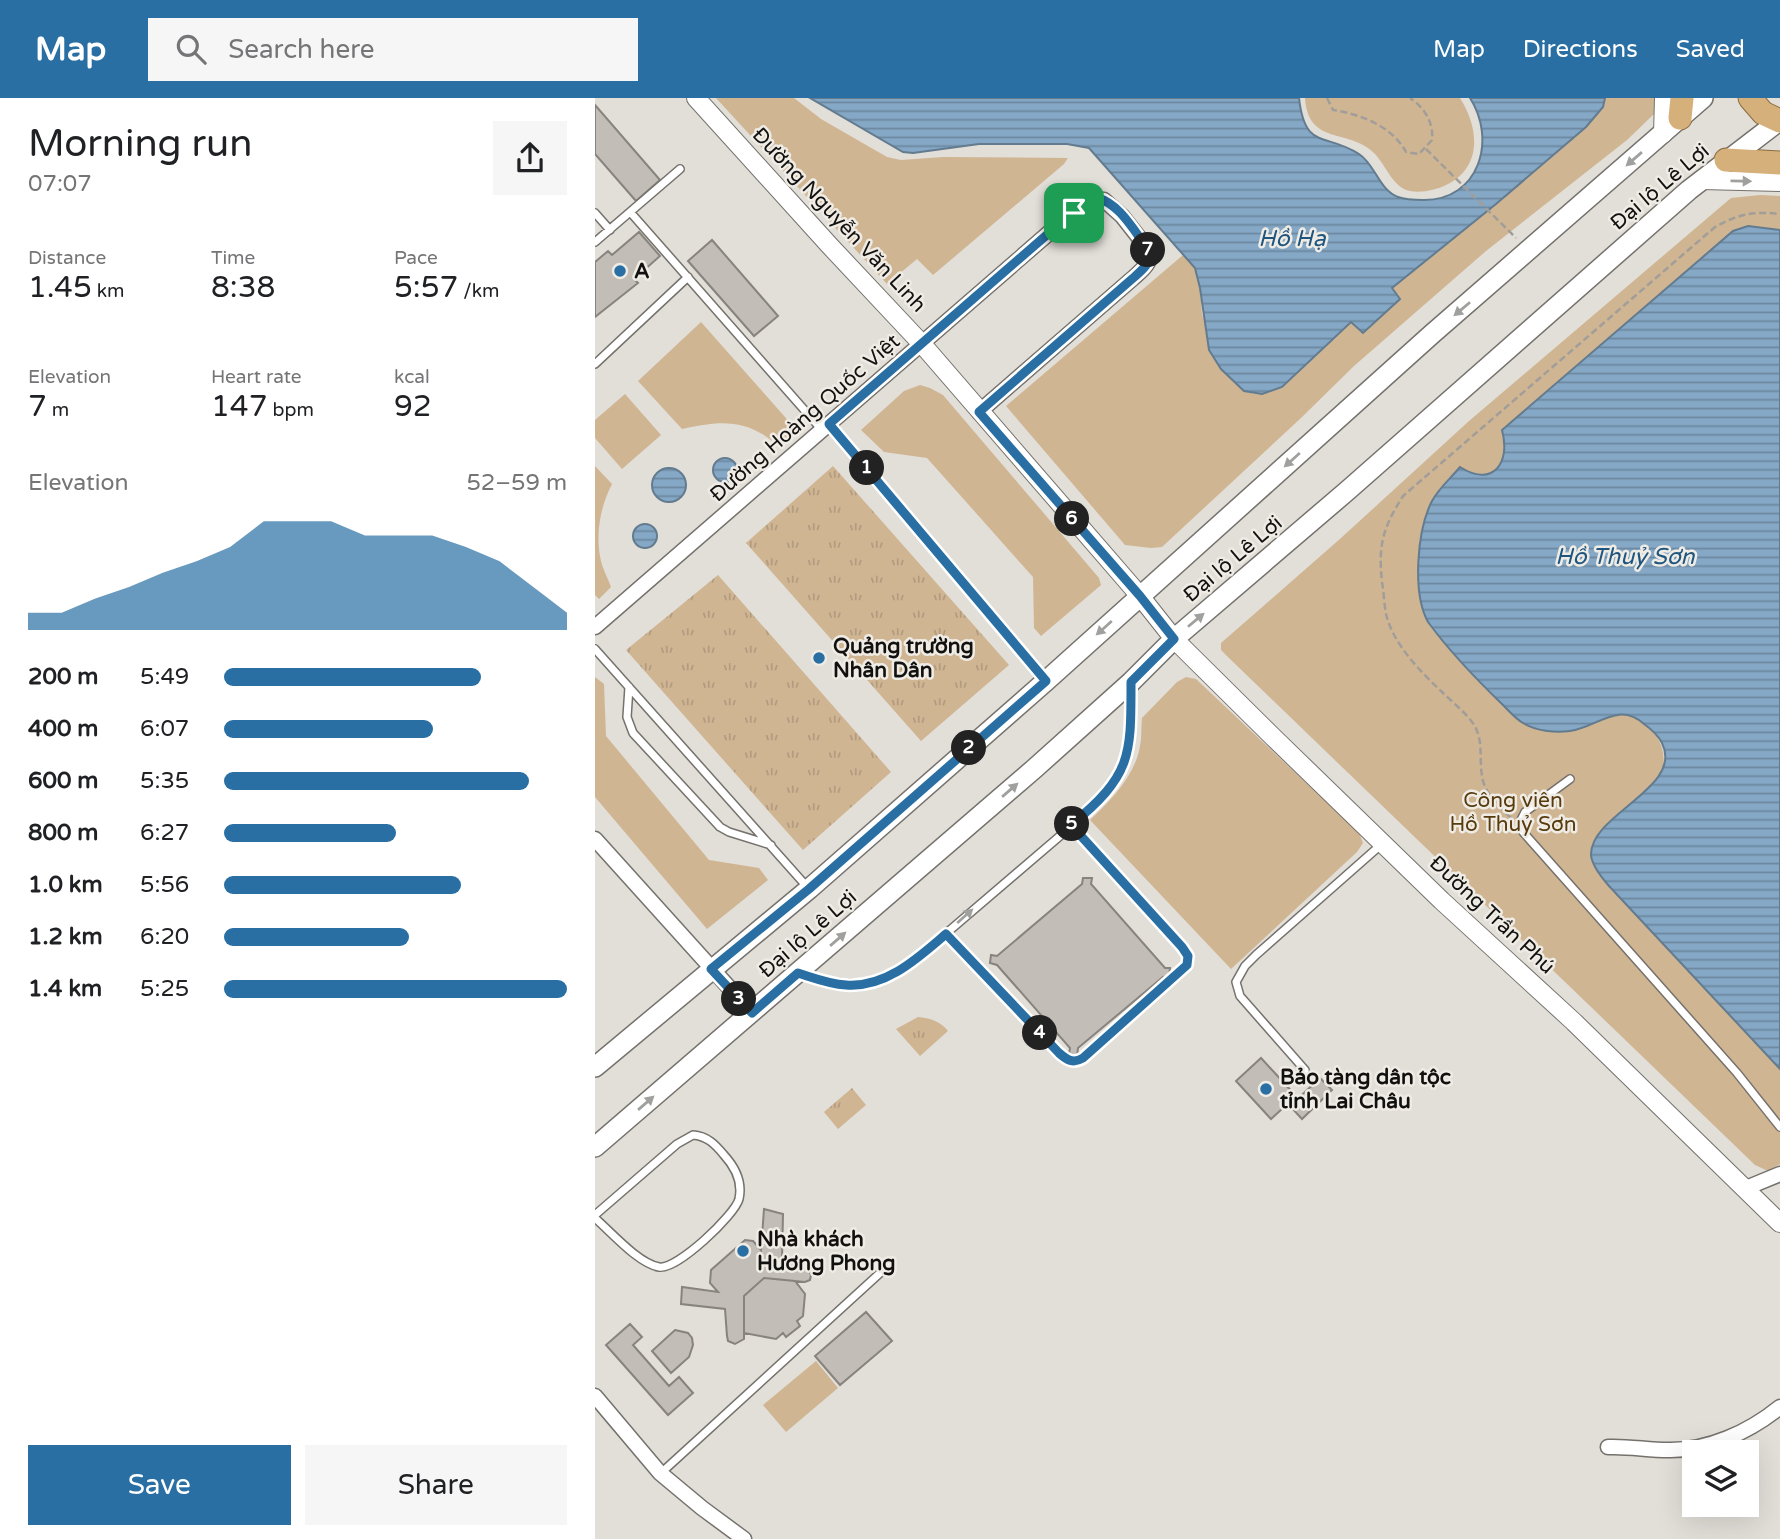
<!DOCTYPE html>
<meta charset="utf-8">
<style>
:root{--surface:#fff;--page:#f6f6f6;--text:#202124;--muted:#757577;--accent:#296fa3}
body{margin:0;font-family:"Varela Round",sans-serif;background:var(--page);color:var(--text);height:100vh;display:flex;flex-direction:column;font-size:26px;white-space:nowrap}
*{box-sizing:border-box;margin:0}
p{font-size:23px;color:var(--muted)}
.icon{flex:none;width:38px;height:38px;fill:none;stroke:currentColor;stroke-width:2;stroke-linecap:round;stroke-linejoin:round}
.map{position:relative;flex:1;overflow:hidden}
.sheet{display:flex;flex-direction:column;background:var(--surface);width:595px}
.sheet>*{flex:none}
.controls{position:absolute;left:1087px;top:1342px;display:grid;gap:14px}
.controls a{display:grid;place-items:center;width:77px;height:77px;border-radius:0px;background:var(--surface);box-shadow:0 7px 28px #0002;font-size:35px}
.pin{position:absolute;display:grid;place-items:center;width:60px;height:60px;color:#fff;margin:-30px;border-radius:14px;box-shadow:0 4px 10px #0006}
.km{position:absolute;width:35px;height:35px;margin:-18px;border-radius:50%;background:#222;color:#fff;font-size:19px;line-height:35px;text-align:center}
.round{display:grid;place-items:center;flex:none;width:74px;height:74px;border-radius:0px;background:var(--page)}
.overview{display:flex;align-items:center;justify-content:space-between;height:119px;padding:0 28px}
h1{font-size:38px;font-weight:600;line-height:52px}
.metrics{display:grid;grid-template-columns:repeat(3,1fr);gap:10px;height:119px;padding:7px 28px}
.metrics div{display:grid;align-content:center}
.metrics b{font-size:30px;font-weight:600}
.metrics small{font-size:19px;font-weight:400}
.metrics p{font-size:19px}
.chart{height:196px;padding:14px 28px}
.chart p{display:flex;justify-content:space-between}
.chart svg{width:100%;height:126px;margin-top:7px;fill:var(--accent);opacity:.7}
.cta{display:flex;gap:14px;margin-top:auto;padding:14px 28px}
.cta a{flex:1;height:80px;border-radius:0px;background:var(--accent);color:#fff;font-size:28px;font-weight:600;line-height:80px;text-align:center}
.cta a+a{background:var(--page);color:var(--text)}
ul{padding:0 28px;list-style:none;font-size:23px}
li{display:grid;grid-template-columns:112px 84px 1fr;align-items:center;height:52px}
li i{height:18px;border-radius:9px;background:var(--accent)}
header{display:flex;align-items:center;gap:42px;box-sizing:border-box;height:98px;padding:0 35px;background:var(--accent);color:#fff}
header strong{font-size:33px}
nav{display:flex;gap:38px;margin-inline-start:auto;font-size:24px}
.search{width:490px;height:63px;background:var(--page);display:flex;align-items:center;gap:18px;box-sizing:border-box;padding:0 24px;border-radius:0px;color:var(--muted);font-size:26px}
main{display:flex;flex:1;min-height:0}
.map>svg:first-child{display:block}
</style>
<header>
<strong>Map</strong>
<div class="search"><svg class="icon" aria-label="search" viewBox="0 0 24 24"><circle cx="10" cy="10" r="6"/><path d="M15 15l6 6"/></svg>Search here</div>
<nav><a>Map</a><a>Directions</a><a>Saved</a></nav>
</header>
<main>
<section class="sheet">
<div class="overview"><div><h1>Morning run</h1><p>07:07</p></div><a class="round"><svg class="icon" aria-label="share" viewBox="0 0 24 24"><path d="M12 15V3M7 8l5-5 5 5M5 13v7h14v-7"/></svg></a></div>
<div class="metrics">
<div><p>Distance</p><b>1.45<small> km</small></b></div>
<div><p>Time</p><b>8:38</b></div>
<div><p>Pace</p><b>5:57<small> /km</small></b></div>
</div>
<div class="metrics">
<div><p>Elevation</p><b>7<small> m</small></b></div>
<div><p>Heart rate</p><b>147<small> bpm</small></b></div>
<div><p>kcal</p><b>92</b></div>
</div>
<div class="chart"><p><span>Elevation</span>52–59 m</p>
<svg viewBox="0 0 160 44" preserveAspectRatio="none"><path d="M0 44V38L10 38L20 33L30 29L40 24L50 20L60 15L70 6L80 6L90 6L100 11L110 11L120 11L130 15L140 20L150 29L160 38V44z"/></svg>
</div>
<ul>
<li><b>200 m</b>5:49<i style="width:75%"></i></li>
<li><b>400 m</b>6:07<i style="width:61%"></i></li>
<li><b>600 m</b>5:35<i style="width:89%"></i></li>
<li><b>800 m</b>6:27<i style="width:50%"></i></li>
<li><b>1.0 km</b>5:56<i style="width:69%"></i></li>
<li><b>1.2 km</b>6:20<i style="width:54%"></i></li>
<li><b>1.4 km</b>5:25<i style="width:100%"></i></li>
</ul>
<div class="cta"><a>Save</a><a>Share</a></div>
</section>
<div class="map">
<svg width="1185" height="1441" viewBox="0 0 1185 1441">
<defs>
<pattern id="grass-tufts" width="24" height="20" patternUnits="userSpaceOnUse" patternTransform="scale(1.75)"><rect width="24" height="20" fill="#d0b593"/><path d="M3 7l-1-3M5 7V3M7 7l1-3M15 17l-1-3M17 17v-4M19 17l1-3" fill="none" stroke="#b29b7e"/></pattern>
<pattern id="water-rules" width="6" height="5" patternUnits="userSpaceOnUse" patternTransform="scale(1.75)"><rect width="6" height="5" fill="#85a8c6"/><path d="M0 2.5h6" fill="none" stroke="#6b879f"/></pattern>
</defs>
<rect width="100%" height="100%" fill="#e2ded8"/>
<!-- grass -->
<path fill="url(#grass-tufts)" d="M238 368 414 567 326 643 151 445Z
M123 477 296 674 208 752 31 552Z
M323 919C335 920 345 923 353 933L325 958 301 931Z
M257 990 271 1007 243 1031 229 1014Z"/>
<!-- green -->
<path fill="#d0b593" d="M121 0H199L226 21 292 59 306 62 348 59 473 60 469 66 338 177 322 161 292 186Z
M710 0H865C884 30 888 69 851 87 841 92 827 95 815 93 798 90 791 67 779 55 754 30 713 48 710 0Z
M1010 0H1062L1059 16 1032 42 891 153 759 268 706 320 567 449 556 450 530 447 411 308 588 157 600 170 605 190 607 216 626 271 649 293 660 296 674 294 686 289 756 224 768 235 805 201 797 190 901 106 991 29 1008 9Z
M1165 97 1185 98V132L1175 130 1138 133 908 332C916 367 899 387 864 369L837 402 824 445 828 516 839 534 992 626C1005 622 1019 614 1033 616 1057 620 1076 653 1066 675 1055 700 1008 718 999 745 993 762 1003 774 1014 788L1185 971V1066L1173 1073 1160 1067 636 562 626 552V545L746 440 874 323 1136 100Z
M106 224 197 327 200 336 185 350C154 320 126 322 87 331L43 283Z
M325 287 335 290 348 297 504 480 506 487 499 493 446 538 439 530 438 479 332 360 289 354 266 332 309 293Z
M30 296 66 337 27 371 0 340V322Z
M0 368 17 386C5 409 0 437 6 463 8 472 13 480 16 489L4 501 0 497Z
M0 579 9 586 11 638 114 762 164 770 173 782 112 831 0 699Z
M591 579 601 581 764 735 768 745 762 754 636 871 495 722C516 702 540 678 545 648 547 639 546 629 547 620L582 584Z
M221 1263 243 1290 191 1334 168 1307Z"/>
<!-- water -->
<path fill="url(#water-rules)" stroke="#627b8f" stroke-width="2" d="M215 0H704C710 53 730 34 764 56 780 66 784 92 803 99 811 102 820 102 829 102 884 102 902 42 875 0H1010L1008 9 991 29 901 106 797 190 805 201 768 235 756 224 687 289 667 296 649 293 626 271 614 252 605 190 600 170 494 50 472 46H384L318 55 308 54Z
M1153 128 1185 132V971L1014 788C1007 780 996 767 996 756 997 715 1089 690 1067 645 1063 637 1056 631 1049 626 1023 603 1003 629 975 633 960 635 941 633 928 625 921 621 914 613 908 607 882 582 855 554 833 524 817 495 822 432 837 403 844 390 856 380 865 369 898 390 916 365 907 332L1138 133Z
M118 372a12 12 0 1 1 24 0a12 12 0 1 1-24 0Z
M57 387a17 17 0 1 1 34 0a17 17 0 1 1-34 0Z
M38 438a12 12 0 1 1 24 0a12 12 0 1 1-24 0Z"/>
<!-- building -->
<path fill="#c2bdb7" stroke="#87837e" stroke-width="2" d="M0 7 65 82 41 103 0 56Z
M44 134 65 158 39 181 43 185 0 219V164L13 153 17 157Z
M117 142 183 218 159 238 93 163Z
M488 780H497L496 786 570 870H575L574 878 568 879 483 950 482 958 474 956 475 950 402 867 395 865 396 857 402 858 487 786Z
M666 960 701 998 676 1021 641 983Z
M725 980 737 992 707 1021 695 1008Z
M169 1111 188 1116 187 1162 211 1167 216 1177 215 1182 210 1184 169 1180 149 1198V1241L140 1246 133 1243 132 1238 130 1211 86 1206 87 1189 123 1194 115 1185 116 1172 150 1142 158 1143 166 1152Z
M169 1180 200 1183 210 1196 208 1218 202 1223 205 1228 191 1239 188 1235 181 1241 149 1235V1198Z
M271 1214 297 1243 245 1287 220 1258Z
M35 1226 47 1239 38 1247 74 1288 84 1279 98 1295 73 1317 11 1247Z
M80 1232 93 1235 97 1240 98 1247 94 1259 76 1275 57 1253Z"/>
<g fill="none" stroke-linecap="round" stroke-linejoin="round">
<!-- service casing -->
<g stroke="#75716c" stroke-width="10">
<path id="service" d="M0 115 15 132
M36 115 227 332
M0 144 85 71
M0 266 93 179
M235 326 451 582
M0 551 214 791
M34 589 32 619 38 635 125 729 134 734 176 747
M975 681 930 714 926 722 928 734 1142 975 1185 1029
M351 836 470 961 477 963 488 960 588 872 593 862 587 849 476 727
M207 876C259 891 282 891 327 856L493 714 518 686 528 669 534 649 536 590
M710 972 645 898 641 884 650 868 661 857 788 745
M0 1117 82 1046 98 1037C112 1038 120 1046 129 1057 140 1069 148 1083 144 1101 140 1117 82 1172 64 1169 43 1165 17 1135 0 1120
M66 1375 296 1165"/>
</g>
<!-- minor casing -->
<g stroke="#75716c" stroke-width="17">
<path id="minor" d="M0 529 492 102H509L527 118 553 151C558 165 547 172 537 181L384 314
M0 741 157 915
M1151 1090 1185 1076
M0 1298 65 1375 107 1410 149 1441
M1013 1349C1033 1348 1053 1352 1073 1352 1113 1353 1154 1334 1185 1309"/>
</g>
<!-- tertiary casing -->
<g stroke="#75716c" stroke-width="20">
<path id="tertiary" d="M101 0 235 148 327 246 545 498 579 541 677 638 847 803 979 924 1185 1125
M1068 36 1069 0
M1107 82 1185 84"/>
</g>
<!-- secondary casing -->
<g stroke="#75716c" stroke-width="22">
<path id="secondary" d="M0 969 214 791 451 583 837 236 1108 0
M0 1049 439 671 536 584 579 541 752 393 1094 92 1184 23"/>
</g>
<!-- trunk casing -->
<g stroke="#8a6b40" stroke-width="25">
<path id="trunk" d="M1155 0 1168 15 1185 23
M1085 20 1087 0
M1131 62 1185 65"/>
</g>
<!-- path -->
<path stroke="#a19e99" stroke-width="2.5" stroke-dasharray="7 3.5" stroke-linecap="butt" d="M732 0 738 12C765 16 797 28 811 54L824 56 837 42C839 25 829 9 815 0
M831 51 921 140
M916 720C906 710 894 700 889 686 882 666 891 642 877 624 869 613 856 603 847 594 825 573 798 546 791 516 789 506 789 494 787 484 783 446 788 430 808 398L1120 129C1143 116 1159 113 1185 116"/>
<!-- service -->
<use href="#service" stroke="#fff" stroke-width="7"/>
<!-- minor -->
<use href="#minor" stroke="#fff" stroke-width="14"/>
<!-- tertiary -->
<use href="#tertiary" stroke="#fff" stroke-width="18"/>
<!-- secondary -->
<use href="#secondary" stroke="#fff" stroke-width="19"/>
<!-- trunk -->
<use href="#trunk" stroke="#d6b07b" stroke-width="23"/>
</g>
<!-- one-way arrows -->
<defs><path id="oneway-solid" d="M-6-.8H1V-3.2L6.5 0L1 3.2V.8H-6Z" transform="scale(1.75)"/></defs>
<g fill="#a0a09f">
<use href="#oneway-solid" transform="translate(1039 61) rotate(139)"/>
<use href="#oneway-solid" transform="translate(1146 83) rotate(1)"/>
<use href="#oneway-solid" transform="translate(867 211) rotate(140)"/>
<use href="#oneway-solid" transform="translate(697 362) rotate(138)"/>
<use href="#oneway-solid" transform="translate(601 522) rotate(-40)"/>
<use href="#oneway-solid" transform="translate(509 530) rotate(138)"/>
<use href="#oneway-solid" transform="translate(415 692) rotate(-41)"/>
<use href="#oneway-solid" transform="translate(370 818) rotate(-42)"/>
<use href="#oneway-solid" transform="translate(243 841) rotate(-41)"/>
<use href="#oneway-solid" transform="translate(51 1005) rotate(-41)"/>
</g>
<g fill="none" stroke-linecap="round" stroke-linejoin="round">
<!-- route casing -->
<g stroke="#fff" stroke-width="14">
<path id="route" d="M502 100C524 105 539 133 553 151 558 165 547 172 537 181L384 314 545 498 579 541 536 584C536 658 537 677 476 727L587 849 593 858 592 867 488 960C478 966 472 962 464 955L351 836C323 860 291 890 251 887 234 886 219 880 203 875L157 915 116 871 214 791 451 583 234 326 492 102Z"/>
</g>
<!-- route -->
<use href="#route" stroke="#296fa3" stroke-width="9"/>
</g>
<!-- markers -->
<g fill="#296fa3" stroke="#efebe5" stroke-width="2.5">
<circle cx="25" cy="173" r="7"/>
<circle cx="224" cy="560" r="7"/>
<circle cx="671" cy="991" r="7"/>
<circle cx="148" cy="1153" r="7"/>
</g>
<g text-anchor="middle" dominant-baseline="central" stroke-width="5" stroke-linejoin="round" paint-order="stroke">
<!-- street labels -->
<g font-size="21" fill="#12110f" stroke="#efebe5">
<text transform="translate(1065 89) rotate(-40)">Đại lộ Lê Lợi</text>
<text transform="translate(244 122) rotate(47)">Đường Nguyễn Văn Linh</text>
<text transform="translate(210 320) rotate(-41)">Đường Hoàng Quốc Việt</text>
<text transform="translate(638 461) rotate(-40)">Đại lộ Lê Lợi</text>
<text transform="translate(897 817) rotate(43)">Đường Trần Phú</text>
<text transform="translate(213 836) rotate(-41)">Đại lộ Lê Lợi</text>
</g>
<!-- poi labels -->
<g font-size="21" font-weight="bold" fill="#12110f" stroke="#efebe5" text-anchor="start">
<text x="39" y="173">A</text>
<text x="238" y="548">Quảng trường<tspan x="238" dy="24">Nhân Dân</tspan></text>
<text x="685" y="979">Bảo tàng dân tộc<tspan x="685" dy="24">tỉnh Lai Châu</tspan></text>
<text x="162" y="1141">Nhà khách<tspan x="162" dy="24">Hương Phong</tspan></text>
</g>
<!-- park labels -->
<g font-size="21" fill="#583b0d" stroke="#efebe5">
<text x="918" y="702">Công viên<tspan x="918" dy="24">Hồ Thuỷ Sơn</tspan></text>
</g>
<!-- water labels -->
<g font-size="23" font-style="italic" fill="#1f567f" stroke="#efebe5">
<text x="697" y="141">Hồ Hạ</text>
<text x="1030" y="459">Hồ Thuỷ Sơn</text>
</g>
</g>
</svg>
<div class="controls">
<a><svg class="icon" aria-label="layers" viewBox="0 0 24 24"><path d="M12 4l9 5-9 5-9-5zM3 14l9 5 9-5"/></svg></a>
</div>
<div class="pin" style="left:479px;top:115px;background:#1e9e55"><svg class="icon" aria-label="arrive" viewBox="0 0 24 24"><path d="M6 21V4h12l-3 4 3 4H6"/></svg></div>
<b class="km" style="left:272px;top:370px">1</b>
<b class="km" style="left:374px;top:650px">2</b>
<b class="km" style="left:144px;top:901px">3</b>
<b class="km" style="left:445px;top:935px">4</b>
<b class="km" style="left:477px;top:726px">5</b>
<b class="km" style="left:477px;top:421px">6</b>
<b class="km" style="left:553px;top:152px">7</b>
</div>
</main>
